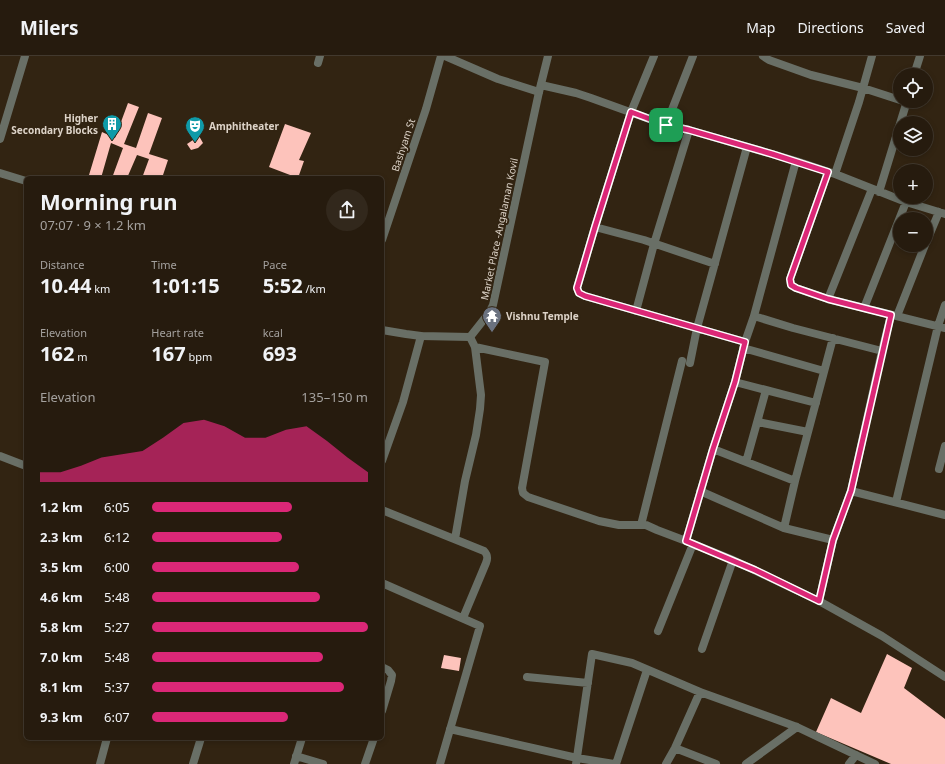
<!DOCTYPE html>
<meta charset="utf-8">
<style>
:root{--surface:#261b0e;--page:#32281c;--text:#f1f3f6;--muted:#a4a19e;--line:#42392e;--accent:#db2777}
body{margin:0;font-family:"Noto Sans",sans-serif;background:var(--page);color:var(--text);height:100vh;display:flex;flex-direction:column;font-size:15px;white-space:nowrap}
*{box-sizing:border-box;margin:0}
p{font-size:13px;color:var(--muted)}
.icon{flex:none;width:22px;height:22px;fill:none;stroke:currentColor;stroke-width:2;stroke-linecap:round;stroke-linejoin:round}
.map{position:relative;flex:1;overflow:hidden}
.sheet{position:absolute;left:24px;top:120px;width:360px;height:564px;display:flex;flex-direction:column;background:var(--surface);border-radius:6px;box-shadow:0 2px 6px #0003,0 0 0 1px var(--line)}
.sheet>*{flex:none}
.fabs{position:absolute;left:893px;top:12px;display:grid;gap:8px}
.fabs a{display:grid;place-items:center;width:40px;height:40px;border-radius:50%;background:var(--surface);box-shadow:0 2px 6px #0003,0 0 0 1px var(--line);font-size:20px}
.pin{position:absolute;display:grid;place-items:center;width:34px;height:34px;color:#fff;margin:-17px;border-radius:8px;box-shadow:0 2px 6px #0006}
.round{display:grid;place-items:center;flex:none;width:42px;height:42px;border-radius:21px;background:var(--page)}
.summary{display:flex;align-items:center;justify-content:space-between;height:68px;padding:0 16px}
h1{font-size:22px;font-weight:700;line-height:30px}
.figures{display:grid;grid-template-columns:repeat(3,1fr);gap:6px;height:68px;padding:4px 16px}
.figures div{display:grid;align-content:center}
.figures b{font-size:20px;font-weight:700}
.figures small{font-size:11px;font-weight:400}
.figures p{font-size:11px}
.chart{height:112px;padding:8px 16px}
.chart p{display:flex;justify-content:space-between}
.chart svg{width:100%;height:72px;margin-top:4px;fill:var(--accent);opacity:.7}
ul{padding:0 16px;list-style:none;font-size:13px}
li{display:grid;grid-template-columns:64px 48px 1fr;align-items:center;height:30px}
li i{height:10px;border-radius:5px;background:var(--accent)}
header{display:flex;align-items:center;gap:24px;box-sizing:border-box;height:56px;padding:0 20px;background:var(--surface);border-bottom:1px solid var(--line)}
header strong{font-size:19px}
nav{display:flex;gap:22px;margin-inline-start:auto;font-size:14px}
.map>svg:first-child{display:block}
</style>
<header>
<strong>Milers</strong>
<nav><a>Map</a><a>Directions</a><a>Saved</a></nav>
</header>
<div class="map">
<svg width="945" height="708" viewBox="0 0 945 708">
<rect width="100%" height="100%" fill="#322412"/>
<!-- building -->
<path fill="#fdc3bb" d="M128 47 139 51 124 88 136 92 148 57 162 62 149 98 168 104 162 122H142L149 103 137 99 127 122H112L123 92 111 87 101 122H97L89 119 102 76 115 82Z
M285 68 311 77 299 104 304 105 298 122 269 111Z
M199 80 203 87 198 92 191 94 187 88Z
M887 598 912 612 904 632 945 663V708H891L816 676 831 642 861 657Z
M444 599 461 602 459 615 441 612Z"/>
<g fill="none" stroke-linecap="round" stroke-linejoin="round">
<!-- minor -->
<path stroke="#696f66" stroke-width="8" d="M445 0 498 23 539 36
M654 0 631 56 595 171 577 232 579 237 585 240 745 286 754 260 796 105
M763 0 769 4 811 19 863 32 900 44
M318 7 320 0
M914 19 920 0
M541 29 576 37 591 42 666 69 689 74 796 105 835 118 906 146 945 158
M666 69 693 0
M0 83 25 0
M828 116 790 223 791 229 796 232 828 243 945 272
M0 117 26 125
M835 118 859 46 872 0
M879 136 907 45
M595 171 644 184 715 208
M926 187 939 156
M828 243 872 133
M864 252 906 146
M636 255 654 188 689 74
M754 260 793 272 882 295 891 259
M897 260 925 189
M475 291 545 306 522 432 523 437 528 441 599 465 619 469H646L657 474 686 485 733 504 819 545 882 580 945 621
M743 292 824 315
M690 307 697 272 747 91
M735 326 816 347
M758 366 808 376
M713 393 795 425
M0 400 26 410
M382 405 403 346 421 280
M746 406 766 334
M939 413 945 390
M700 435 784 472 833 484
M851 435 882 295
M896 446 938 270 945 249
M382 454 484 495C488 499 488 502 486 507L463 562
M641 469 682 305
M784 472 795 425 833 282
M455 483 465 425 476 379 480 353 481 339 475 291 470 281
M686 485 713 393 735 326 745 286
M382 527 480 570 440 708
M819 545 833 484 851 435 945 459
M658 575 693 488
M702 593 733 504
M382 611 388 614 392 619 391 625 382 655
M527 621 588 627
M450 673 577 702 614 708
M675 692 716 708
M296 700 323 708
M100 708 107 682
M294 708 302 682
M365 708 374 682
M576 708 592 598 632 607 700 636 797 671 875 708
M616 708 647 614
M666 708 675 692 700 636
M746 708 797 671
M849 708 856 699"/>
<!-- tertiary -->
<path stroke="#696f66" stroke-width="8" d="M382 184 426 53 441 0
M382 274 406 278 421 280 470 281 489 257 493 249 539 36 548 0
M193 708 201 682"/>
</g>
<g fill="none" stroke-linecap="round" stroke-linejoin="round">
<!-- route casing -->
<g stroke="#fff" stroke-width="8">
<path id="route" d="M631 56 666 69 689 74 772 98 828 116 790 223 791 229 796 232 828 243 891 259 851 435 833 484 819 545 755 514 686 485 713 393 735 326 745 286 585 240 579 237 577 232 595 171Z"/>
</g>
<!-- route -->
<use href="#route" stroke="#db2777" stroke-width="5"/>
</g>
<!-- icons -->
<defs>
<g id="building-pin" transform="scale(1)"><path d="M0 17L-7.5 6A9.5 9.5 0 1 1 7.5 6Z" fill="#0f9aa8" stroke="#322412"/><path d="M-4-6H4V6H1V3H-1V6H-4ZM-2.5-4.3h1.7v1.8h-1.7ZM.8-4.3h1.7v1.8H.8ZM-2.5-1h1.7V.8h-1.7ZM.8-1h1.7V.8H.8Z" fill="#fff"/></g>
<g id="theatre-pin" transform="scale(1)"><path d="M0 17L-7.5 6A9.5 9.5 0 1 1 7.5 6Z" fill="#0f9aa8" stroke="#322412"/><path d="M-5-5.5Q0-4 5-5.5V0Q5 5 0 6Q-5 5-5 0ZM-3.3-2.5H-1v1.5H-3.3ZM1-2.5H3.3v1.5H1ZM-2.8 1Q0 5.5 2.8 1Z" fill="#fff"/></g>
<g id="temple-pin" transform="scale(1)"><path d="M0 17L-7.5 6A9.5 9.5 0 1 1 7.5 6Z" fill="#6b7280" stroke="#322412"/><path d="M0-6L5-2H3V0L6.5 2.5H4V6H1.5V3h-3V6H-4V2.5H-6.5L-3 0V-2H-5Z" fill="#fff"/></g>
</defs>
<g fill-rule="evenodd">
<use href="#building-pin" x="112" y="68"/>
<use href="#theatre-pin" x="195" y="70"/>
<use href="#temple-pin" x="492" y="260"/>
</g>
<g text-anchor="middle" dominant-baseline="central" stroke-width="4" stroke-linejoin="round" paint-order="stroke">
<!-- poi labels -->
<g font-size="10" font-weight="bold" fill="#ddd3c8" stroke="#322412" text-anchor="start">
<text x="98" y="62" text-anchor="end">Higher<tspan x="98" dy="12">Secondary Blocks</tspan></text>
<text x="209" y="70">Amphitheater</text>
<text x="506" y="260">Vishnu Temple</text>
</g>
<!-- street labels -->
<g font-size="10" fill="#ddd3c8" stroke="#322412">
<text transform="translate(403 89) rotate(-72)">Bashyam St</text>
<text transform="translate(499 173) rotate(-78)">Market Place -Angalaman Kovil</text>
</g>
</g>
</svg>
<div class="fabs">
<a><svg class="icon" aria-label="locate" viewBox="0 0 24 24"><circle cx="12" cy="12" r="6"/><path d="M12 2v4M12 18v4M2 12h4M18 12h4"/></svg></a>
<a><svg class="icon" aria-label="layers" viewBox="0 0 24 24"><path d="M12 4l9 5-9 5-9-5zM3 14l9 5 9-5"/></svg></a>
<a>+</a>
<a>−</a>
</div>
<div class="pin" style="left:666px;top:69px;background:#1e9e55"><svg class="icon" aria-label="arrive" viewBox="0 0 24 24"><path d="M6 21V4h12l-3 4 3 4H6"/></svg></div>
<section class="sheet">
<div class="summary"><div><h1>Morning run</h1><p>07:07 · 9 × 1.2 km</p></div><a class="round"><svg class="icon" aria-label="share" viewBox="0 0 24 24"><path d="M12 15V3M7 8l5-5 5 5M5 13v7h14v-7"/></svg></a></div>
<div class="figures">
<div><p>Distance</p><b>10.44<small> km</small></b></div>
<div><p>Time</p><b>1:01:15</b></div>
<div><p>Pace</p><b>5:52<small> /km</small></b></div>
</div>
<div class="figures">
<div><p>Elevation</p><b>162<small> m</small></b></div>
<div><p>Heart rate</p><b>167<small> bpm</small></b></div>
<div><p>kcal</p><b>693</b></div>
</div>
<div class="chart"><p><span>Elevation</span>135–150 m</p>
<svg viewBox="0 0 160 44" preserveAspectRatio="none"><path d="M0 44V38L10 38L20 34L30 29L40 27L50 25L60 17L70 8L80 6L90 10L100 17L110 17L120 12L130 10L140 19L150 29L160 38V44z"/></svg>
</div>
<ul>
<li><b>1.2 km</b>6:05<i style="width:65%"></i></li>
<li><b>2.3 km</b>6:12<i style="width:60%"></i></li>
<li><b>3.5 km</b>6:00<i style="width:68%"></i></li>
<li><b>4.6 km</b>5:48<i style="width:78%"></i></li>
<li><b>5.8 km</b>5:27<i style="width:100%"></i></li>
<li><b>7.0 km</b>5:48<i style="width:79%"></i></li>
<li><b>8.1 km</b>5:37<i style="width:89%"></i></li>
<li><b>9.3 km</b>6:07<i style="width:63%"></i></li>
</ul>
</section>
</div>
